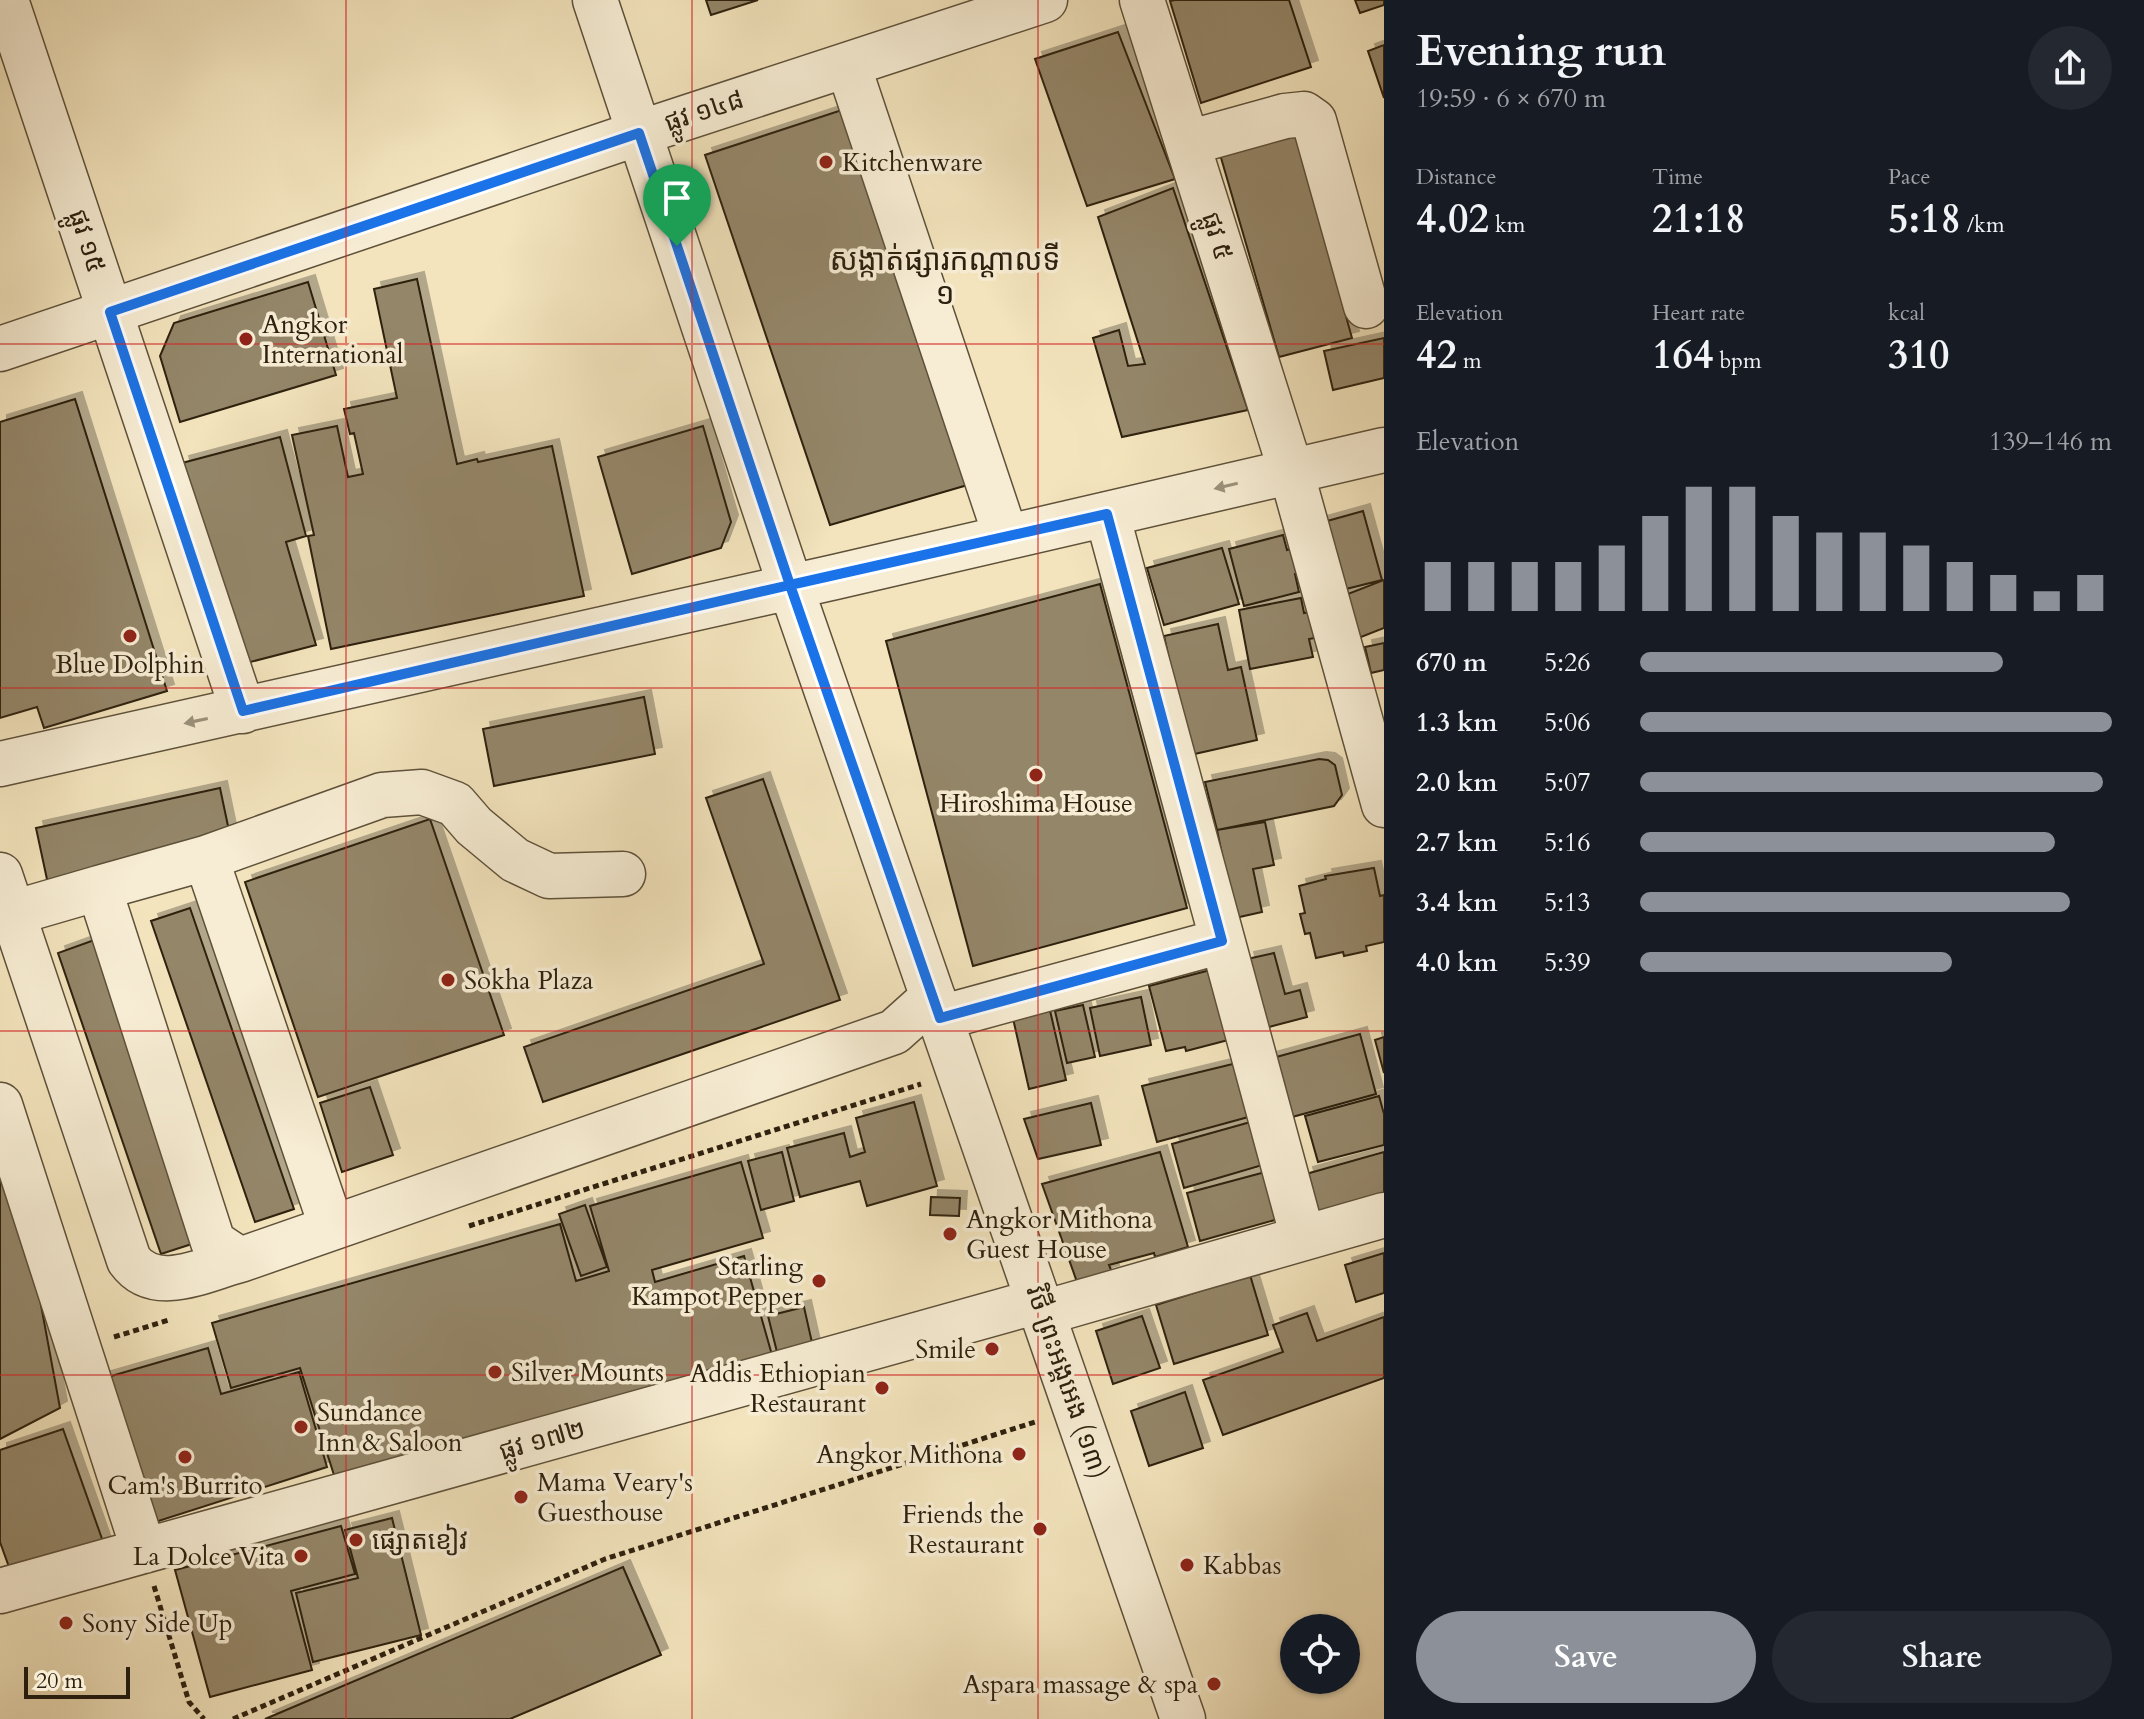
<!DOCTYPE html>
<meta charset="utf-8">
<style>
:root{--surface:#171b24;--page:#242831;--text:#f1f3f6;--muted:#9ea1a6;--accent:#8c9099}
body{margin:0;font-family:Cardo,"Noto Sans Khmer",serif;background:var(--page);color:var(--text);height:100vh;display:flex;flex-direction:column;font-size:30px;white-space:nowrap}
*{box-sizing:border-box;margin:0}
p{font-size:26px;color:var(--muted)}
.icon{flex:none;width:44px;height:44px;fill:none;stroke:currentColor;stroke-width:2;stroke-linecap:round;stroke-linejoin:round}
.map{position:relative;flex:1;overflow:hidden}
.panel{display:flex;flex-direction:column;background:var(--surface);width:760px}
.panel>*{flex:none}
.tools{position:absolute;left:1280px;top:1614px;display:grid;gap:16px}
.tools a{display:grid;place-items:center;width:80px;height:80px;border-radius:50%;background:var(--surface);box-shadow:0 2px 6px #0004;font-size:40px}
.scale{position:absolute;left:24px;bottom:20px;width:106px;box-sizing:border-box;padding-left:8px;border:4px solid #2d200f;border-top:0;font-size:22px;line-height:28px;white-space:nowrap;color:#2d200f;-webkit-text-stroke:6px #f7edd4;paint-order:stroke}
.pin{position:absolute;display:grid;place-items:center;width:68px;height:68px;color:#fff;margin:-82px -34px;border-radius:50% 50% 50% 0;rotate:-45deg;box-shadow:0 0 8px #0007}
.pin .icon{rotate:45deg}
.round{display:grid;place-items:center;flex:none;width:84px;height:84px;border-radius:42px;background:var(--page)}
.head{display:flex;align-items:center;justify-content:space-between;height:136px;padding:0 32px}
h1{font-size:44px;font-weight:700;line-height:60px}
.stats{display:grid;grid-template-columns:repeat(3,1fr);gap:12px;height:136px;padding:8px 32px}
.stats div{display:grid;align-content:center}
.stats b{font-size:40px;font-weight:700}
.stats small{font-size:22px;font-weight:400}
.stats p{font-size:22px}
.chart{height:224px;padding:16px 32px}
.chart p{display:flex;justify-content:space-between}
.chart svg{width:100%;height:144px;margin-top:8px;stroke:var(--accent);stroke-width:6}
.button{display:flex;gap:16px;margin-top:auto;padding:16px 32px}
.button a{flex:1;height:92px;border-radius:48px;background:var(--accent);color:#fff;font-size:32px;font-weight:700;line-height:92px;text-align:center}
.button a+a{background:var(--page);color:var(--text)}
ul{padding:0 32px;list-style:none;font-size:26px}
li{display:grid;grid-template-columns:128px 96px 1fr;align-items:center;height:60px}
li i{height:20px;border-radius:10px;background:var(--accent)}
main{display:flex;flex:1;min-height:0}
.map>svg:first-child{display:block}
</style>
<main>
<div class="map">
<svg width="1384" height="1719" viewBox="0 0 1384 1719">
<defs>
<filter id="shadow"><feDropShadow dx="7" dy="-7" stdDeviation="0" flood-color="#0004"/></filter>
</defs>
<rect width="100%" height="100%" fill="#f3e4bd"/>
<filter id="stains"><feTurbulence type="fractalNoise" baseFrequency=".0025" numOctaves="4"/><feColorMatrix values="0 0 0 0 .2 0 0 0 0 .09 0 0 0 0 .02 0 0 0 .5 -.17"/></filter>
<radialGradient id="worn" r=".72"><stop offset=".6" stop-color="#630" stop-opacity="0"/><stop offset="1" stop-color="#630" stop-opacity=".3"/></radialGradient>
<!-- building -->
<path fill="#948669" stroke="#2d200f" stroke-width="2" filter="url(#shadow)" d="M706 0H758L711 15Z
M1175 0H1289L1311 67 1201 103 1170 1Z
M1355 0H1384V5L1360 13Z
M1118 32 1175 179 1087 206 1035 59Z
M1384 45V98L1368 51Z
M848 108 971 484 830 525 705 155Z
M1293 125 1352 338 1279 357 1217 144Z
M1173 188 1248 410 1122 437 1093 338 1119 330 1128 366 1145 364 1098 217Z
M417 279 457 464 477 459 478 462 552 446 584 596 331 649 308 536 314 535 292 435 337 426 348 477 363 474 354 433 350 434 344 409 397 398 374 289Z
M308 282 336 375 180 422 160 356 174 323Z
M1384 338V378L1333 390 1324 351Z
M75 399 167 691 44 728 37 707 0 718V422Z
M703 426 731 522 721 548 632 574 598 457Z
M280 437 306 536 286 542 316 645 235 666 182 463Z
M1363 511 1382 580 1338 591 1320 523Z
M1283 535 1287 550 1299 547 1305 572 1295 574 1299 592 1244 606 1229 549Z
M1222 548 1239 604 1164 625 1147 568Z
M1384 580V628L1356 639 1340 597Z
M1100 584 1187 908 973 966 886 641Z
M1301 598 1304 613 1320 610 1325 636 1309 639 1313 657 1250 669 1239 610Z
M1218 624 1228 670 1241 667 1257 740 1190 755 1164 636Z
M1384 643V670L1371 673 1365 647Z
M644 697 655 754 494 786 483 729Z
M1319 759 1328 760 1335 765 1342 795 1334 806 1217 830 1205 782Z
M763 779 840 1000 543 1102 524 1047 764 964 706 798Z
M220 788 232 845 48 884 36 828Z
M430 819 504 1035 318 1097 245 882Z
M1265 822 1274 865 1253 869 1262 912 1235 918 1217 830Z
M1374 868 1380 896 1384 895V942L1366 946 1367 951 1344 956 1343 952 1316 958 1310 933 1305 934 1300 914 1305 913 1299 886 1326 879 1325 876Z
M190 908 294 1209 255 1222 151 921Z
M97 939 201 1241 161 1254 58 953Z
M1274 953 1285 994 1300 990 1307 1017 1265 1028 1247 959Z
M1218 968 1236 1038 1186 1051 1185 1047 1166 1051 1149 986Z
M1141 997 1151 1045 1100 1056 1090 1008Z
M1083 1005 1095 1057 1067 1063 1055 1011Z
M1049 1006 1066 1080 1029 1089 1012 1014Z
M1360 1034 1376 1094 1285 1119 1269 1059Z
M1384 1037V1073L1375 1040Z
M1237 1063 1252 1116 1157 1142 1142 1086Z
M370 1087 393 1155 342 1172 320 1103Z
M1379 1096 1384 1114V1145L1318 1162 1305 1116Z
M914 1102 937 1186 867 1206 860 1181 800 1197 787 1148 844 1133 850 1157 865 1152 856 1118Z
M1091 1103 1101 1145 1038 1159 1024 1119Z
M1254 1121 1266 1164 1184 1188 1172 1144Z
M782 1152 794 1201 761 1210 748 1161Z
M1160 1152 1188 1247 1155 1257 1154 1253 1109 1265 1112 1272 1077 1282 1042 1184Z
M1384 1152V1207L1317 1215 1306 1174Z
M741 1162 763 1238 652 1270 655 1282 744 1256 772 1355 334 1475 300 1368 231 1388 212 1323 560 1224 576 1281 609 1271 590 1206Z
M15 1164 60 1408 0 1439V1166Z
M1269 1171 1282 1218 1200 1241 1187 1193Z
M931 1197 960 1198 959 1216 930 1215Z
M585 1205 607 1267 581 1276 559 1214Z
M1384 1253V1293L1356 1302 1345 1265Z
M1250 1275 1268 1335 1174 1364 1156 1305Z
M804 1307 813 1347 778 1356 768 1316Z
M1307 1313 1317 1341 1384 1317V1378L1223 1435 1203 1380 1283 1352 1273 1325Z
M1142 1316 1160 1368 1113 1384 1096 1331Z
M208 1348 221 1394 299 1372 327 1467 146 1525 101 1379Z
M1185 1392 1203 1448 1149 1466 1131 1411Z
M63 1429 106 1550 13 1578 0 1542V1450Z
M392 1518 421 1635 313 1662 296 1593 358 1578 345 1530Z
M341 1526 355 1574 291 1591 312 1670 210 1697 175 1570Z
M623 1567 661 1655 510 1719H265Z"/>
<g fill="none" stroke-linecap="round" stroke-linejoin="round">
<!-- minor casing -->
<g stroke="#5e513a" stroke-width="47">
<path id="minor" d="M6 0 243 711
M595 0 790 585 1183 1719
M1142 0 1291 471 1384 805
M848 65 1006 537
M1188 143 1285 116 1304 114 1314 121 1366 306
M0 349 639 133 1045 0
M1107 514 1303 1238
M0 764 835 577 1384 450
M206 858 332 1228
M0 875 129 1260C155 1296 205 1269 240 1260
M99 888 206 858 382 795 422 792 455 804 474 826 515 860 549 876 623 874
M13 913 99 888 213 1242 240 1260 894 1032 933 997
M940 1018 1222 941
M0 1105 144 1551
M1043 1313 1384 1215
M0 1591 1038 1301"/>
</g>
<!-- path -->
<path stroke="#2d200f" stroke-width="5" stroke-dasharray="6 4" stroke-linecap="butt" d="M469 1226 921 1084
M114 1337 169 1320
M154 1586 189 1702 204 1719
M233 1719 605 1559 1038 1421"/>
<!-- minor -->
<use href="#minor" stroke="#f7edd4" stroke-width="44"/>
</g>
<!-- one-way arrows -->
<defs><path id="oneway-solid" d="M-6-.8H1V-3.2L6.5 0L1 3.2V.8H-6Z" transform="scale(2)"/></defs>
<g fill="#9c917b">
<use href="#oneway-solid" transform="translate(1226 486) rotate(167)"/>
<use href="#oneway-solid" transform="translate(196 721) rotate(168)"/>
</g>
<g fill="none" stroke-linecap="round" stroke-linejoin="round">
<!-- route casing -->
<g stroke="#fff" stroke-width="16">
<path id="route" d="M677 246 639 133 110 312 243 711 790 585 940 1018 1222 941 1107 514 790 585 677 246"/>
</g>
<!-- route -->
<use href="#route" stroke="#1a73e8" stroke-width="10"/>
</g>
<!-- grid -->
<path fill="none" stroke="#d62828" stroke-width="2" stroke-opacity="0.55" d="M346 0V1719M692 0V1719M1038 0V1719M0 344H1384M0 688H1384M0 1031H1384M0 1375H1384"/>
<!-- markers -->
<g fill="#8f2418" stroke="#f7edd4" stroke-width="3">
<circle cx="826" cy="162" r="8"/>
<circle cx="246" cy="339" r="8"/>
<circle cx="130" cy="636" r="8"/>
<circle cx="1036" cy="775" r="8"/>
<circle cx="448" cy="980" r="8"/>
<circle cx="950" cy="1234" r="8"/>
<circle cx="819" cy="1281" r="8"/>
<circle cx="992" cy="1349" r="8"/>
<circle cx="495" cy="1372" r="8"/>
<circle cx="882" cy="1388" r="8"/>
<circle cx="301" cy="1427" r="8"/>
<circle cx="1019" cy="1454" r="8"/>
<circle cx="185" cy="1457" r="8"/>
<circle cx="521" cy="1497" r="8"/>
<circle cx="1040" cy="1529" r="8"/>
<circle cx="356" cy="1540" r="8"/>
<circle cx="301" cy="1556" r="8"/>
<circle cx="1187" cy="1565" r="8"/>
<circle cx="66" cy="1623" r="8"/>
<circle cx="1214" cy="1684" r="8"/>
</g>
<g text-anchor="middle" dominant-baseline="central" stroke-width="7" stroke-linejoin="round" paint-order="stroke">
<!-- street labels -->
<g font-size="26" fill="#2d200f" stroke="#f7edd4">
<text transform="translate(704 111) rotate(-18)">ផ្លូវ ១៤៨</text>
<text transform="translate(1217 236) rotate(73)">ផ្លូវ ៥</text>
<text transform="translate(87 241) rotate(72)">ផ្លូវ ១៥</text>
<text transform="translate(1067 1382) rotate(71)">វិថី ព្រះអង្គអេង (១៣)</text>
<text transform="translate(542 1440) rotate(-16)">ផ្លូវ ១៧២</text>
</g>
<!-- poi labels -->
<g font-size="26" fill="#2d200f" stroke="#f7edd4" text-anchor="start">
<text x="842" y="162">Kitchenware</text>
<text x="262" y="324">Angkor<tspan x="262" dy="30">International</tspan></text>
<text x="130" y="664" text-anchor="middle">Blue Dolphin</text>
<text x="1036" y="803" text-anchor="middle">Hiroshima House</text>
<text x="464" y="980">Sokha Plaza</text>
<text x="966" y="1219">Angkor Mithona<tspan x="966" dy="30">Guest House</tspan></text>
<text x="803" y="1266" text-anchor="end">Starling<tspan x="803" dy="30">Kampot Pepper</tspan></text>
<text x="976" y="1349" text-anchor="end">Smile</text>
<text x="511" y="1372">Silver Mounts</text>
<text x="866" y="1373" text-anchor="end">Addis Ethiopian<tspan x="866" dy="30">Restaurant</tspan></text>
<text x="317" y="1412">Sundance<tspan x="317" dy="30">Inn &amp; Saloon</tspan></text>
<text x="1003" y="1454" text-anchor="end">Angkor Mithona</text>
<text x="537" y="1482">Mama Veary's<tspan x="537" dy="30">Guesthouse</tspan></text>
<text x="185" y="1485" text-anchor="middle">Cam's Burrito</text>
<text x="1024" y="1514" text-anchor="end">Friends the<tspan x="1024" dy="30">Restaurant</tspan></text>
<text x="372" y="1540">ផ្សោតខៀវ</text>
<text x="285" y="1556" text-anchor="end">La Dolce Vita</text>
<text x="1203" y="1565">Kabbas</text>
<text x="82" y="1623">Sony Side Up</text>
<text x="1198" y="1684" text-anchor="end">Aspara massage &amp; spa</text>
</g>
<!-- quarter labels -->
<g font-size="30" fill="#2d200f" stroke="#f7edd4">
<text x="945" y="260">សង្កាត់ផ្សារកណ្ដាលទី<tspan x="945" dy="34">១</tspan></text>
</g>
</g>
<rect width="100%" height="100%" filter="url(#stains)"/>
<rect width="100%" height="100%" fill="url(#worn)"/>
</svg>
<div class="tools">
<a><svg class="icon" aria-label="locate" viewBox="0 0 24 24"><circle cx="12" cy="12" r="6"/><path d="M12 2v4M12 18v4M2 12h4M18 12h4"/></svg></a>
</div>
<div class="scale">20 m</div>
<div class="pin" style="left:677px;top:246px;background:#1e9e55"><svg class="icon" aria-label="arrive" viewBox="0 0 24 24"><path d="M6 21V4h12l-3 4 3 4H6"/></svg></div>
</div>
<section class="panel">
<div class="head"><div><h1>Evening run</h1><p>19:59 · 6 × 670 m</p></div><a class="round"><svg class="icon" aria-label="share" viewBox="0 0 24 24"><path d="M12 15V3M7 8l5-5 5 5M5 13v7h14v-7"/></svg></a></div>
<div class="stats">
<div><p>Distance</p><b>4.02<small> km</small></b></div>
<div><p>Time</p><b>21:18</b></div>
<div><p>Pace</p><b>5:18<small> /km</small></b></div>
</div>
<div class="stats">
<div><p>Elevation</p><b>42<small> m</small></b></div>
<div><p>Heart rate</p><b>164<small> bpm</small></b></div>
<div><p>kcal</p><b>310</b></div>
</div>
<div class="chart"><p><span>Elevation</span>139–146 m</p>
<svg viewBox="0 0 160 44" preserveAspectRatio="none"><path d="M5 44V29M15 44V29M25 44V29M35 44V29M45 44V24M55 44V15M65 44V6M75 44V6M85 44V15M95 44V20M105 44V20M115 44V24M125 44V29M135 44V33M145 44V38M155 44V33"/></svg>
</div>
<ul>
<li><b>670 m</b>5:26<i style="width:77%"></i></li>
<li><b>1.3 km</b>5:06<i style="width:100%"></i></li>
<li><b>2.0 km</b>5:07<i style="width:98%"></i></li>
<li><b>2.7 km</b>5:16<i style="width:88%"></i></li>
<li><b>3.4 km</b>5:13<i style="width:91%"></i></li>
<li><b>4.0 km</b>5:39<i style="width:66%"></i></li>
</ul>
<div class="button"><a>Save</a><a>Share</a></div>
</section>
</main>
